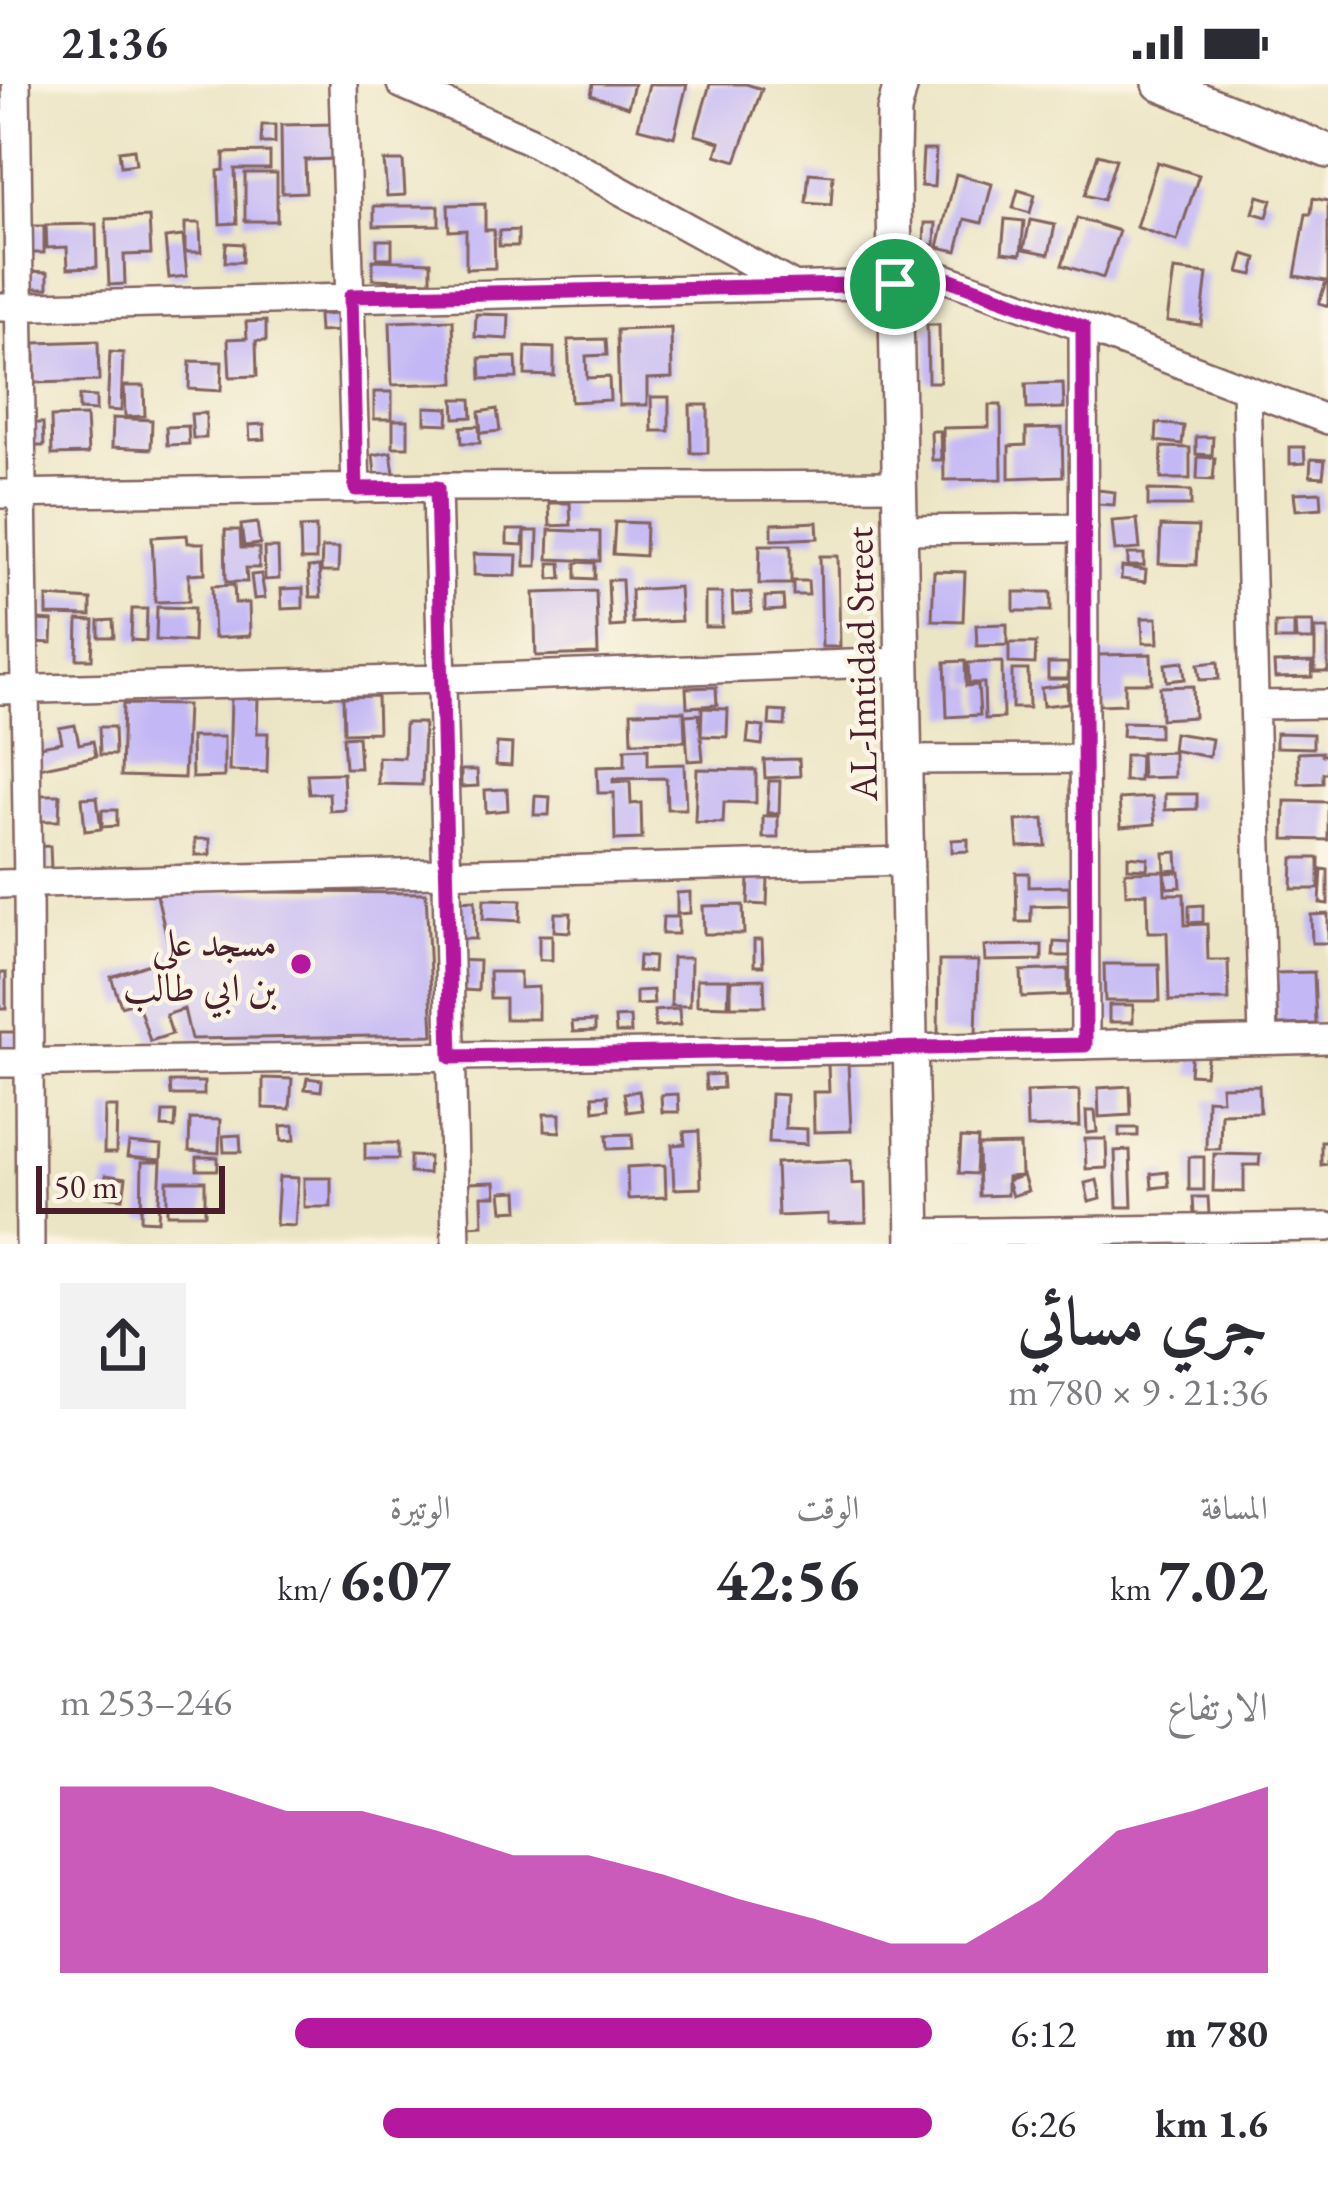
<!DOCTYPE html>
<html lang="ar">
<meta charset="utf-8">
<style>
:root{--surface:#fff;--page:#f2f2f3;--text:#2b2b33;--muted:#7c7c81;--accent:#b5179e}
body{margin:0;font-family:"EB Garamond",Amiri,serif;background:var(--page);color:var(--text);direction:rtl;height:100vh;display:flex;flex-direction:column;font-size:45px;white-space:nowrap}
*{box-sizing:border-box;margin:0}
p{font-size:39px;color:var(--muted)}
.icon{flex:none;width:66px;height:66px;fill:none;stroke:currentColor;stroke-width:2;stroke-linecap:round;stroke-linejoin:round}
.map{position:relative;height:1160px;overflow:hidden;direction:ltr}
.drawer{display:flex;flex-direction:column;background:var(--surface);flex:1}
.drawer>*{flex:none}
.scale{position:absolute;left:36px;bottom:30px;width:189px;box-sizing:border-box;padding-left:12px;border:6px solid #4a1f2b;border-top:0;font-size:33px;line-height:42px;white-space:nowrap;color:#4a1f2b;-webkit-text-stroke:9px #fcf5e5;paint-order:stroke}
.pin{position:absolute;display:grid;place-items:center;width:102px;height:102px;color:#fff;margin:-51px;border:6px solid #fff;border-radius:50%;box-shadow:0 3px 12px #0007}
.round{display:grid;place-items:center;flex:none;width:126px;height:126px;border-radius:0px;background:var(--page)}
.summary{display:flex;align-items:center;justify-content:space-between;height:204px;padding:0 60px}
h1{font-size:66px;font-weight:700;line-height:90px}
.metrics{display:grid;grid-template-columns:repeat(3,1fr);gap:18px;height:204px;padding:12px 60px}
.metrics div{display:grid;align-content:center}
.metrics b{font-size:60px;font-weight:700}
.metrics small{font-size:33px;font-weight:400}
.metrics p{font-size:33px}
.chart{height:336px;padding:24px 60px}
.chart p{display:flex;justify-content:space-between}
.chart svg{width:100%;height:216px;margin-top:12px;fill:var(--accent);opacity:.7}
ul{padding:0 60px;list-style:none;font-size:39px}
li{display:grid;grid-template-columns:192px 144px 1fr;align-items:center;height:90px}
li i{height:30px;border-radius:15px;background:var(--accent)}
.status{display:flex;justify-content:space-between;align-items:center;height:84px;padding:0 60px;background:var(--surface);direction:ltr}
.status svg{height:33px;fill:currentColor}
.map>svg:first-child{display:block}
</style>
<div class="status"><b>21:36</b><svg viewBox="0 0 49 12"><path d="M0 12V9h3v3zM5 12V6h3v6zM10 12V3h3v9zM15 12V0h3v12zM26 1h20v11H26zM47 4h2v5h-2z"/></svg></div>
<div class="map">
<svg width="1328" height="1160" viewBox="0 0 1328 1160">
<rect width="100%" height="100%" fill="#fcf5e5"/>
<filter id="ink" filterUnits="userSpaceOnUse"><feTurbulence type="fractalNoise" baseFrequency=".00833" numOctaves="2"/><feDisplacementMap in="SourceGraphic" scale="24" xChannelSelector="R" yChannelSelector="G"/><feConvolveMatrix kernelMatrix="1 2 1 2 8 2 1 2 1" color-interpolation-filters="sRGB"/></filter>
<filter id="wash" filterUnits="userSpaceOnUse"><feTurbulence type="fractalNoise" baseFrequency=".004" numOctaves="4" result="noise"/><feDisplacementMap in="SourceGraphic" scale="48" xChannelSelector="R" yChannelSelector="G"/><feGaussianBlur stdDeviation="2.7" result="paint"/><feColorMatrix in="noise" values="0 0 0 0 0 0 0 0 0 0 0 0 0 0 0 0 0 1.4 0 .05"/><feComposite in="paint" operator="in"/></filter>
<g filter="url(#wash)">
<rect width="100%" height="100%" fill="#ece5c5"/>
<g id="blocks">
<!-- building -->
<path fill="#c3b7f5" d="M593 0H634L628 23 591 11Z
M649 0H687L674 53 638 44Z
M710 0H746L762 5 736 77 716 71 720 58 695 51Z
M336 40 337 75 305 76 306 108 282 109 281 41Z
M262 41H275V59H261Z
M134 65 136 80 121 82 119 67Z
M923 66H936L934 103 921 102Z
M270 68V85H235L237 139 220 140 218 87 224 86V69Z
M1098 70 1116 75 1103 116 1085 111Z
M384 77H403L405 111 387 112Z
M1157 78 1199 91 1177 157 1136 143Z
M245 89H277V137H245Z
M809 89 833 91 831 121 806 119Z
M956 90 992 100 982 139 965 135 957 167 938 163Z
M1018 106 1035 111 1030 129 1013 124Z
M1258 112 1272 116 1267 133 1253 129Z
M1313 114 1328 117V222L1319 219 1326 197 1295 192 1306 130H1311Z
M485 120V146H494L495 184 466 185V146L449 147 448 121Z
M374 122H439V141L374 142Z
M149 133 151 170 124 171 125 200 109 201 106 135Z
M1077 134 1119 147 1103 194 1062 181Z
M1005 135 1024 137 1021 170 1002 168Z
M1030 136 1055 141 1049 170 1024 165Z
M185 139H200L201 168H185Z
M925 139H936L935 161 924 160Z
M96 140 97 183 68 184 67 163 47 164 46 141Z
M28 142H44V169H28Z
M518 146V162H499V147Z
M183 152 187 192 169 194 165 154Z
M377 156H392V174H377Z
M226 159 243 160 242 178H225Z
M1244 170 1257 174 1253 191 1239 188Z
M373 176 431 178V197L373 195Z
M1174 186 1207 190 1201 241 1167 237Z
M28 187 48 188V204H28Z
M339 230 340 247 319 248 318 231Z
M476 230 509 231 508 255 475 253Z
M453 236 455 299 392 301 390 238Z
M266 237V257H256L257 292 230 293 228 255 247 254 246 238Z
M927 241H939L940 298H928Z
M671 244 672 294 647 295V321H619L617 246Z
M606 255 607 271 586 272 587 294 609 293 610 316 571 318 568 256Z
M98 257 99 297 35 299V259Z
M526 263 554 264V292L525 291Z
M110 268 123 269 121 327 107 326Z
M516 273 517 294 481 295 480 274Z
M190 277 222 278 221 307 189 305Z
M1063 299 1064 324 1027 325 1026 300Z
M124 302H144L145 332 125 333Z
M374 308H392V335H374Z
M79 312 96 313V327L79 326Z
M651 313H669V347H652Z
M454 315H471L472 333 455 334Z
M690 321H708V369H691Z
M989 321H1001L1002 395 944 396 943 344 989 343Z
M425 323 449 324 448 340 425 339Z
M497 325 500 347 481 349 479 328Z
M206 329V354H193L191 330Z
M86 332 88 370 52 371 51 333Z
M113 334 152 336 151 365 112 363Z
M393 336H408V363H393Z
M30 339H43L44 362H31Z
M1157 339 1184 342 1182 360 1156 357Z
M264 340 265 355 250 356 249 341Z
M188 342 189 360 167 361 166 343Z
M479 342 480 359H462L461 343Z
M1062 344 1063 392 1009 394V362L1026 361V345Z
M931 347H940L941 376H932Z
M1196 353H1213L1212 371 1196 370Z
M1162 363 1190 364V395H1161Z
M1290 363H1304L1305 379 1290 380Z
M391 368 395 396 376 399 373 371Z
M1198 373 1215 374 1213 396 1197 395Z
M1311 375 1325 376 1323 393 1310 392Z
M1098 406 1115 408 1114 421 1097 420Z
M1148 406 1191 407V422H1148Z
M1321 408 1322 424 1296 426 1294 409Z
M549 419H570L571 441 550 442Z
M1137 435 1140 465 1115 467 1112 437Z
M615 438 646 439 645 472 613 470Z
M817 438 818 454 772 456V440Z
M257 439 260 460 244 462 241 441Z
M1161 442 1198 443 1196 481 1159 480Z
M316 443V476H301L300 444Z
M225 446H240L241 464H259V484H246L247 498H226Z
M507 446H524L523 461 507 460Z
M549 446 600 448V477L548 475Z
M525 447H538L537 482H525Z
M187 451 188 459H204L205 489 189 490V517L155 518 152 453Z
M760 461H791V500H759Z
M264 464H278L279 495 265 496Z
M322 464H339L338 488H321Z
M474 470 517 471 516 492 474 491Z
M1128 470H1144V482H1128Z
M820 472H838L840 563H822Z
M576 478 595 479V495L576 494Z
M549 479H561L562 494 550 495Z
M319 483 321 513H310L308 484Z
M1122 483 1146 486 1145 498 1121 495Z
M934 487 965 488 963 537 932 536Z
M261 490 265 514 254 515 251 491Z
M608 496H622L624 542 610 543Z
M793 497H808L809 511H793Z
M234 501 235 519H249L250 552 214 554 212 502Z
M679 503 681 537 632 539 631 506Z
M303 504V524L282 525 281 505Z
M596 507 598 570 536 572 534 509Z
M751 508 752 528 733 530 732 509Z
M1014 508H1051V527H1014Z
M705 509H722V543H705Z
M783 512 784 526 765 527V513Z
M47 513 91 516V532L47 531Z
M157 523 194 524 193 558 156 556Z
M132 525H147L146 557 131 556Z
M1142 534H1157L1158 559H1143Z
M36 536 53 537 52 559 35 558Z
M78 536 94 537 92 575H77Z
M113 536 114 553H99V537Z
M1295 538H1313V556H1296Z
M1275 539H1294V556H1275Z
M1007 540V561L977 562 976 541Z
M1315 545H1328V588H1315Z
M1009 559H1036L1035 580 1009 579Z
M1151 570 1152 599H1125V620L1099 621 1098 571Z
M965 577 966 602 978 601 980 631 947 633 945 578Z
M1002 578 1003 634 985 635 984 599H969L968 579Z
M1183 578 1185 595 1167 597 1165 580Z
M1218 578 1219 595 1200 596 1198 580Z
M1312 578V593L1275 594 1274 579Z
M1048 579H1068V595H1048Z
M1012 586H1028L1029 624H1012Z
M1067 601 1068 619 1043 622 1041 604Z
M1193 602 1194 633 1161 635 1160 603Z
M716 603 717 621 687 623 686 604Z
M377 612 378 648 344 649 343 613Z
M231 614H258L257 649H268L267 688 229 687Z
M123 620 187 621 184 694 121 692Z
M702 624 728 625 727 653 701 652Z
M684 627 685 657 632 658 631 628Z
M770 627 786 628 785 642 769 641Z
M699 630 703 676 688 677 685 631Z
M1123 638 1159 639V653L1122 652Z
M405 639H424L422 701 378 700V673L404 674Z
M75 641 79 660 93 657 96 672 39 684 35 663 62 658 59 644Z
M749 641 764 643 762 661 747 659Z
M99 643H114L115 671H100Z
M1174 649 1212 655 1209 673 1172 666Z
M1276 649 1313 650V664L1276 663Z
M358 652 360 684H345L343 653Z
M191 653H224V693L192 694Z
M497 659 512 660 511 682 496 681Z
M648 664V681L684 680 686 725H667L666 694 613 695V698L630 697 631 720 641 719 642 755 615 756 614 709H598L597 683 625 682V665Z
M1174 668V693L1142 694 1141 669Z
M1322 668V671H1328V689H1323V699L1299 700 1298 669Z
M1125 671H1140L1139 697H1124Z
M799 675 800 692 765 694 764 676Z
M697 685 756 686V719L724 718 723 739 695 738Z
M461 686H477L478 702 461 703Z
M343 689 345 726 330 727 329 709 309 710 307 690Z
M769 697H780L779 729H767Z
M507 705 508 726 486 728 485 706Z
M1165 710H1197V725L1165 726Z
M41 711H60L59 737H41Z
M535 712 550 713 549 731H534Z
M97 713 101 745 85 747 82 714Z
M1152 713 1155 740 1121 743 1119 715Z
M1285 717 1328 718V756L1284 755Z
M102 726H117V742L102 743Z
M763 732H778V754H763Z
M1044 735 1046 762 1018 763 1016 737Z
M195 755H210V771H195Z
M968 755V767L952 768V756Z
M50 762 51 785 35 786 33 763Z
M1177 768 1178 786 1165 787 1164 769Z
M1128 772 1148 774 1147 785 1128 784Z
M1293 774H1319V805H1292Z
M1322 785 1328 786V820L1320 819Z
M1164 787 1165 810H1184L1185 841 1207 840 1208 876H1228L1229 916 1169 917 1167 848H1148L1147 809 1126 810 1125 788Z
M1180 788 1181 803 1167 804 1165 789Z
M1016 789H1029V803L1069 802V821L1031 822V838H1017Z
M749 793 768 794 767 821 748 820Z
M156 807 426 809 433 951 191 955 184 925 166 931 172 950 150 957 137 917 121 922 111 893 170 873 174 885Z
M690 808V829L677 830V809Z
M484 815 521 816 520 837 483 835Z
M475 816 476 855H459L458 817Z
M743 821 744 850H704L703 822Z
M1203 821V838L1189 839V822Z
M555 829H571L570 848 554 847Z
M1328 830V859H1312L1311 831Z
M663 833H678V850H662Z
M539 851H552V876H539Z
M754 856H762L763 882H754Z
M1054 858 1070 859V872H1053Z
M1042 861V876L985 877 984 862Z
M639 872 654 873 653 888 638 887Z
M672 874H691L690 922H671Z
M450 876 479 877 478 907 464 906V893L450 892Z
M939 877H978L976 951 938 950Z
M1104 880H1159L1160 917H1105Z
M1068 885V911L1022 913 1021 887Z
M489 888H520V904L538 903V935H505V914H490Z
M1314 888 1316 940 1278 941 1275 889Z
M0 889H6V925H0Z
M697 895H729L728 922 697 921Z
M764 895 765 922H731V896Z
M653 906 654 920 636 921V907Z
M1109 921H1133V938H1109Z
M679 925 680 941 655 943 654 927Z
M630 933 631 949H616L615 934Z
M595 937V947L573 948 572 938Z
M0 948H23L22 966 0 965Z
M1192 965 1208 967 1205 991 1190 990Z
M848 979 851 1047 814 1048 813 1008H829L828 980Z
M722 990 723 1004 706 1005 705 991Z
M263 994 292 995 290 1025 263 1024Z
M307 994 322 996 321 1007 305 1005Z
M170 998H204V1011H171Z
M1259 1001 1260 1028 1221 1029 1220 1065H1206L1207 1015 1222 1016 1221 1002Z
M1130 1002 1131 1031 1099 1033 1098 1004Z
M1079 1006 1080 1042 1027 1044 1026 1008Z
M639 1007 642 1026 627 1028 624 1009Z
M678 1010 679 1028H662L661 1011Z
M771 1010 786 1011 785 1044 807 1045V1060L769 1058Z
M608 1011 609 1025 594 1027 593 1012Z
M105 1023H117L116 1069H104Z
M1086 1027H1095L1097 1048 1087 1049Z
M163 1028H176L175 1044 162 1043Z
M544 1030H560V1048L544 1047Z
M190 1035 220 1036 219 1069 189 1067Z
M294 1041 295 1056 282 1057 281 1042Z
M1119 1044H1138V1052H1119Z
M699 1047 701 1104 674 1105 672 1061 685 1060 684 1048Z
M632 1050 633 1064 608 1065 607 1051Z
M240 1051 241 1068H224L223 1052Z
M961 1054 978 1055 976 1090 959 1089Z
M1085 1055H1106L1107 1084 1086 1085Z
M1321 1057H1328V1080L1321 1081Z
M129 1059 162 1062 161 1076 127 1073Z
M365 1059H398V1075H365Z
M1020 1061 1021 1092 1023 1091 1028 1107 1012 1112 1007 1097 1021 1092 1007 1093V1111L979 1112 978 1062Z
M1130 1066 1132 1123H1117L1115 1067Z
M1214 1070 1260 1071 1259 1081H1244V1108L1213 1107Z
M410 1072 429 1073 428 1090 410 1089Z
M197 1073H218V1086H197Z
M1189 1073H1204V1106H1189Z
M851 1076 852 1100 865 1099 866 1138 828 1139V1130L778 1132 776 1079Z
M142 1078H161L158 1137 141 1136Z
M665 1081 666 1113 628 1115 627 1083Z
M1167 1088 1169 1102 1152 1104 1151 1090Z
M106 1091 126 1094 123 1114 103 1112Z
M279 1093 298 1094 295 1142 276 1141Z
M304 1094H331V1123H304Z
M1097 1096 1101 1115 1089 1118 1085 1099Z
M167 1097H205V1130H167Z
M495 1098 496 1112H482L483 1141 469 1142 467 1099Z
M518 1107 519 1126 503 1127 501 1108Z
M1193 1113H1208L1209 1130H1194Z"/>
</g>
</g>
<g filter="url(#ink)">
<use href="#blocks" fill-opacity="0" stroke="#836461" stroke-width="3"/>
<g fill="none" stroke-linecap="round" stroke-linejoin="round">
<!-- minor casing -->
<g stroke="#836461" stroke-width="32">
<path id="minor" d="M16 0 28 800 30 1160
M343 0 356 405
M401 0 529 56 790 200
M894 176 1083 243 1328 336
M0 223 895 200
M1083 243 1085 961
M1246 305 1263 956
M437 403 456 1160
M0 410 437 403 900 401
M901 446 1084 444
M0 606 442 595 903 578
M1255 621 1328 620
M905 676 1084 675
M0 800 907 777
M0 979 910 965 1328 955
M914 1149 1328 1143"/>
</g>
<!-- tertiary casing -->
<g stroke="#836461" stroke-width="38">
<path id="tertiary" d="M901 0 894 27 893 71 914 1160
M1160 0 1328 67"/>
</g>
<!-- minor -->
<use href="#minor" stroke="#fff" stroke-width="27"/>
<!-- tertiary -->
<use href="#tertiary" stroke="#fff" stroke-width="33"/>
</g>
</g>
<g fill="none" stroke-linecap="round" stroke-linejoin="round" filter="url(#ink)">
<!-- route casing -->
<g stroke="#fff" stroke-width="24">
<path id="route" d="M895 176 1083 243 1085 961 451 973 437 404 356 405 351 212 895 200Z"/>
</g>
<!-- route -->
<use href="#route" stroke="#b5179e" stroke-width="15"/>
</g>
<!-- markers -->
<circle fill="#b5179e" stroke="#fcf5e5" stroke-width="4.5" cx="301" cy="880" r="12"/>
<g text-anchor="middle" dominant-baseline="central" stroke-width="9" stroke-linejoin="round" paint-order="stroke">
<!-- street labels -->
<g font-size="39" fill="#4a1f2b" stroke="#fcf5e5">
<text transform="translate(861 580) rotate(-91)">AL-Imtidad Street</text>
</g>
<!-- poi labels -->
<g font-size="39" fill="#4a1f2b" stroke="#fcf5e5" text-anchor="end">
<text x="277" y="858">مسجد علي<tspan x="277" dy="45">بن ابي طالب</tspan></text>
</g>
</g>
</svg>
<div class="scale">50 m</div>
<div class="pin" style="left:895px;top:200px;background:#1e9e55"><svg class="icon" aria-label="arrive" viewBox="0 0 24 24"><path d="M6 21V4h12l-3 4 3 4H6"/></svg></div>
</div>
<section class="drawer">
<div class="summary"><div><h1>جري مسائي</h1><p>21:36 · 9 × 780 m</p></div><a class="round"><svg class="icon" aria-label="share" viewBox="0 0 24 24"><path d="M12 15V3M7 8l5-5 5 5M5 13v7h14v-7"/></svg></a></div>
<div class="metrics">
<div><p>المسافة</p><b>7.02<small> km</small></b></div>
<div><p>الوقت</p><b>42:56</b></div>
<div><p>الوتيرة</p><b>6:07<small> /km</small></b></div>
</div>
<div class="chart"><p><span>الارتفاع</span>246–253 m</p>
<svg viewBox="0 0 160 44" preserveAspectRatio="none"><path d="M0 44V6L10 6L20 6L30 11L40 11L50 15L60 20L70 20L80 24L90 29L100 33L110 38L120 38L130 29L140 15L150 11L160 6V44z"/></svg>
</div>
<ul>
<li><b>780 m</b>6:12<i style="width:73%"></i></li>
<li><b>1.6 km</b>6:26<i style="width:63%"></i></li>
</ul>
</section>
